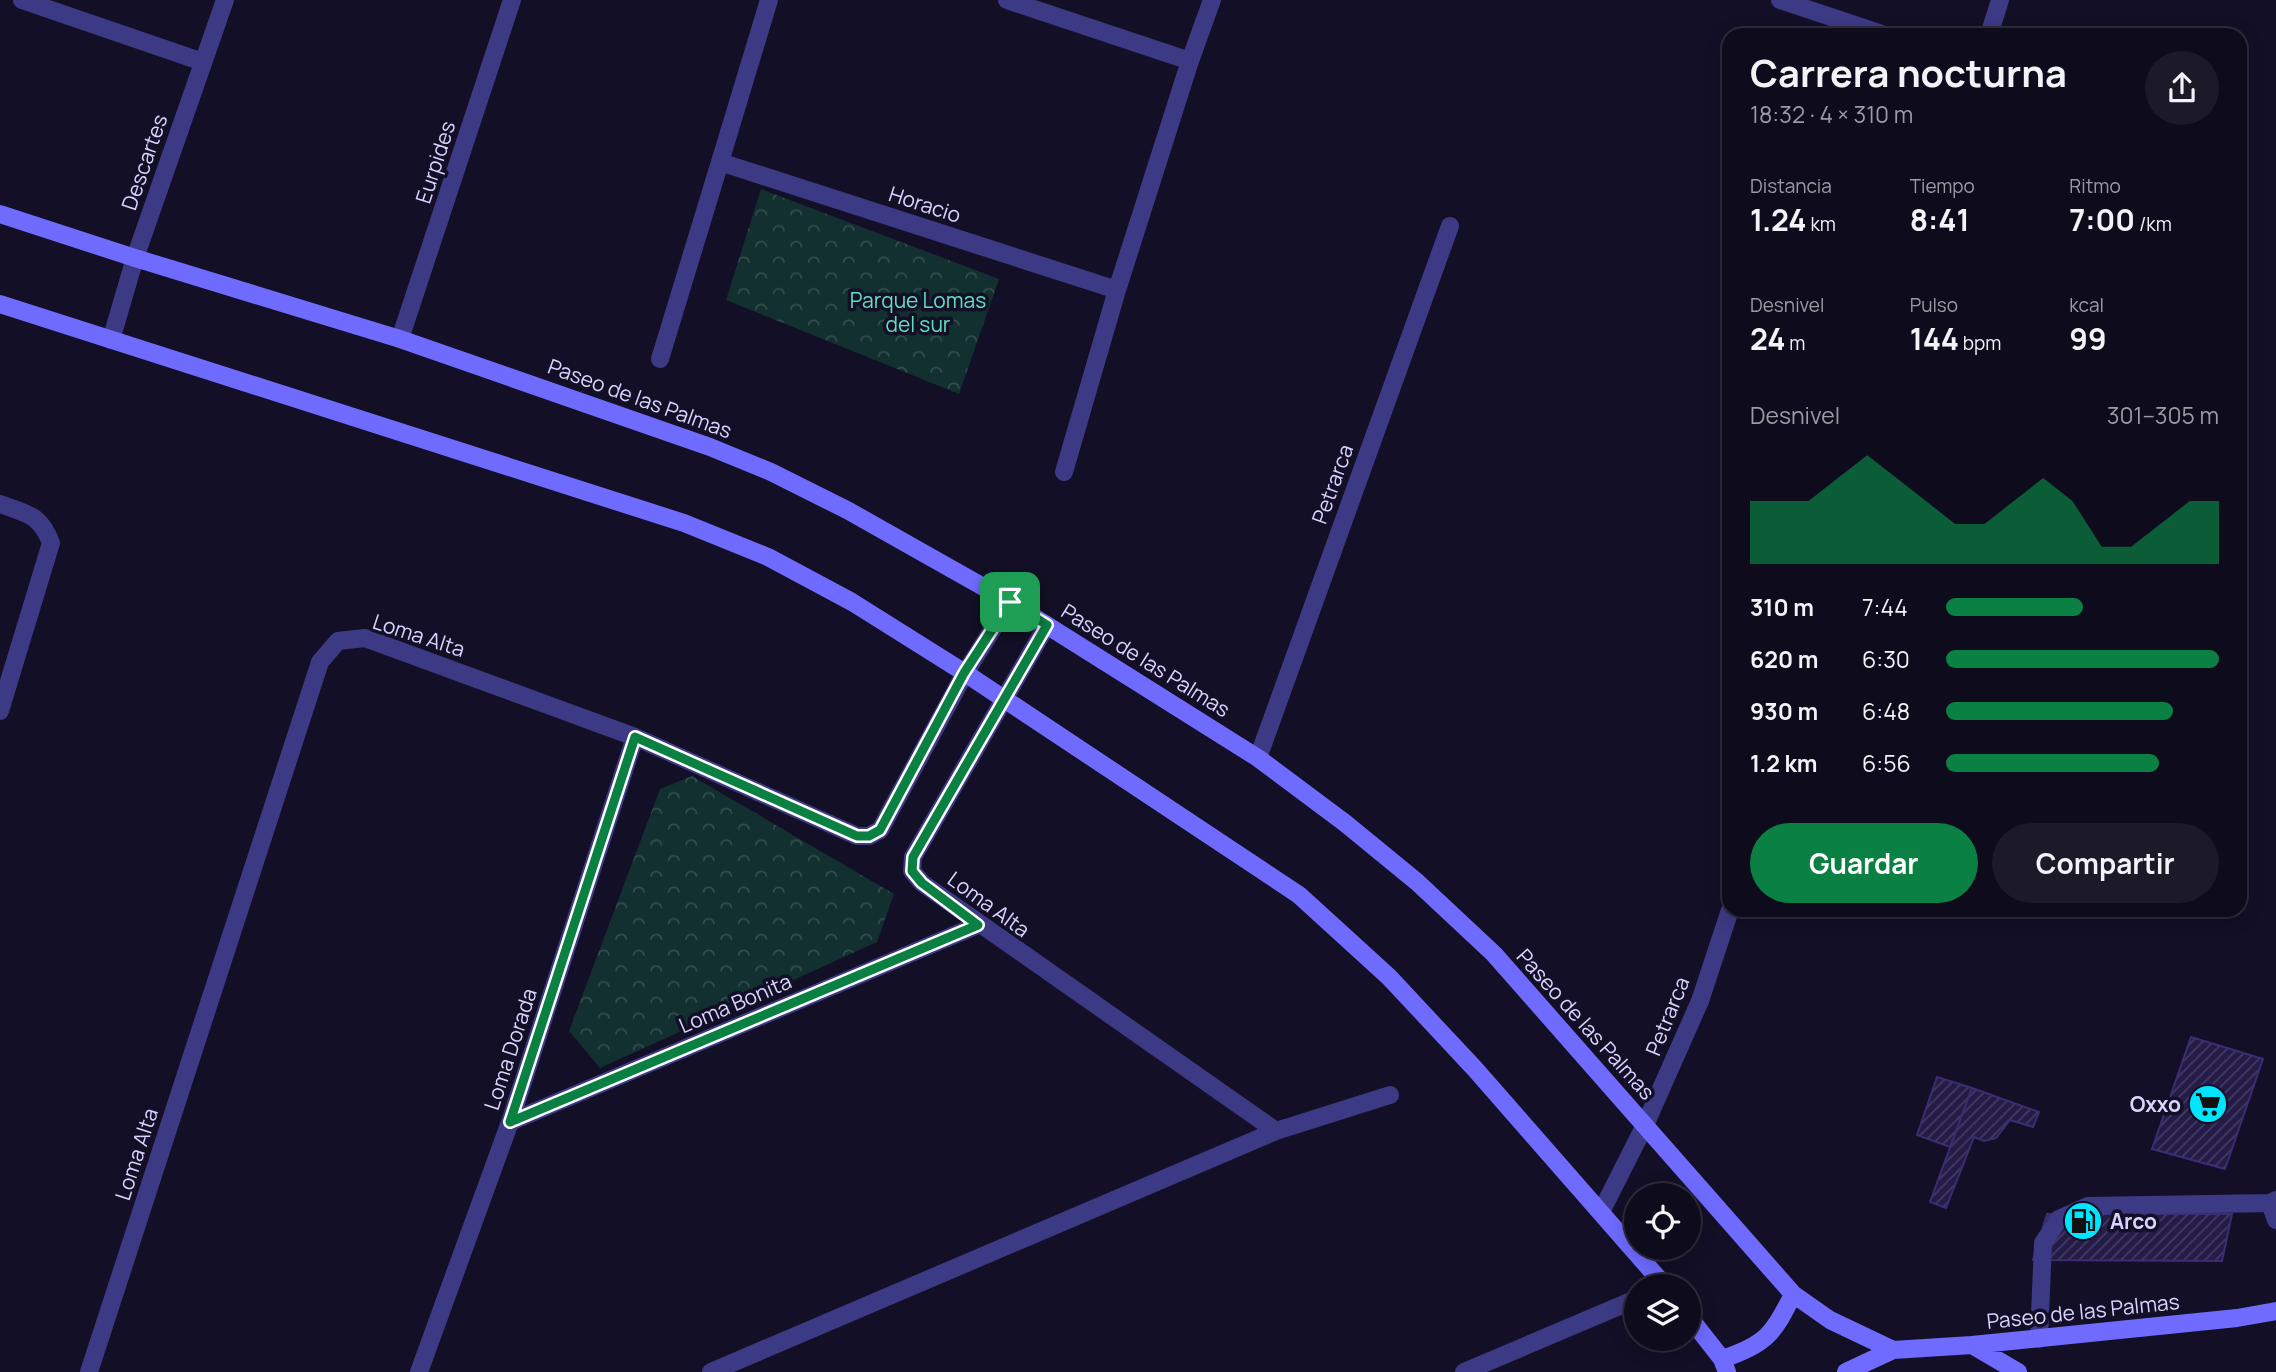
<!DOCTYPE html>
<html lang="es">
<meta charset="utf-8">
<style>
:root{--surface:#0e0b1c;--page:#1c1929;--text:#f1f3f6;--muted:#9b9ba3;--line:#2e2b3b;--accent:#0b8043}
body{margin:0;font-family:Manrope,sans-serif;background:var(--page);color:var(--text);height:100vh;display:flex;flex-direction:column;font-size:26px;white-space:nowrap}
*{box-sizing:border-box;margin:0}
p{font-size:23px;color:var(--muted)}
.icon{flex:none;width:38px;height:38px;fill:none;stroke:currentColor;stroke-width:2;stroke-linecap:round;stroke-linejoin:round}
.map{position:relative;flex:1;overflow:hidden}
.sheet{position:absolute;left:1722px;top:28px;width:525px;height:889px;display:flex;flex-direction:column;background:var(--surface);border-radius:21px;box-shadow:0 4px 18px #0003,0 0 0 2px var(--line)}
.sheet>*{flex:none}
.controls{position:absolute;left:1624px;top:1183px;display:grid;gap:14px}
.controls a{display:grid;place-items:center;width:77px;height:77px;border-radius:50%;background:var(--surface);box-shadow:0 4px 18px #0003,0 0 0 2px var(--line);font-size:35px}
.pin{position:absolute;display:grid;place-items:center;width:60px;height:60px;color:#fff;margin:-30px;border-radius:14px;box-shadow:0 4px 10px #0006}
.round{display:grid;place-items:center;flex:none;width:74px;height:74px;border-radius:37px;background:var(--page)}
.head{display:flex;align-items:center;justify-content:space-between;height:119px;padding:0 28px}
h1{font-size:38px;font-weight:700;line-height:52px}
.figures{display:grid;grid-template-columns:repeat(3,1fr);gap:10px;height:119px;padding:7px 28px}
.figures div{display:grid;align-content:center}
.figures b{font-size:30px;font-weight:700}
.figures small{font-size:19px;font-weight:400}
.figures p{font-size:19px}
.chart{height:196px;padding:14px 28px}
.chart p{display:flex;justify-content:space-between}
.chart svg{width:100%;height:126px;margin-top:7px;fill:var(--accent);opacity:.7}
.primary-button{display:flex;gap:14px;margin-top:auto;padding:14px 28px}
.primary-button a{flex:1;height:80px;border-radius:42px;background:var(--accent);color:#fff;font-size:28px;font-weight:700;line-height:80px;text-align:center}
.primary-button a+a{background:var(--page);color:var(--text)}
ul{padding:0 28px;list-style:none;font-size:23px}
li{display:grid;grid-template-columns:112px 84px 1fr;align-items:center;height:52px}
li i{height:18px;border-radius:9px;background:var(--accent)}
.map>svg:first-child{display:block}
</style>
<div class="map">
<svg width="2276" height="1372" viewBox="0 0 2276 1372">
<defs>
<pattern id="park-crowns" width="20" height="18" patternUnits="userSpaceOnUse" patternTransform="scale(1.75)"><rect width="20" height="18" fill="#12302f"/><path d="M2 6a3 3 0 1 1 6 0M12 15a3 3 0 1 1 6 0" fill="none" stroke="#344d4e"/></pattern>
<pattern id="building-hatch" width="6" height="6" patternUnits="userSpaceOnUse" patternTransform="scale(1.75)"><rect width="6" height="6" fill="#241b47"/><path d="M-1 1l2-2M0 6l6-6M5 7l2-2" fill="none" stroke="#433b63"/></pattern>
</defs>
<rect width="100%" height="100%" fill="#130f26"/>
<!-- park -->
<path fill="url(#park-crowns)" d="M761 189 999 279 959 394 726 300Z
M692 776 894 894 877 942 600 1068 569 1031 660 789Z"/>
<!-- building -->
<path fill="url(#building-hatch)" stroke="#3b2d73" stroke-width="2" d="M2191 1037 2263 1059 2225 1169 2152 1149Z
M1937 1077 1972 1088 1950 1147 1917 1135Z
M1972 1088 2039 1112 2033 1127 2010 1120 1996 1138 1984 1141 1974 1137 1946 1208 1930 1202Z
M2047 1214H2232L2222 1261 2033 1260Z"/>
<g fill="none" stroke-linecap="round" stroke-linejoin="round">
<!-- lane -->
<path stroke="#3d3a85" stroke-width="18" d="M2270 1203 2276 1220
M2039 1339 2043 1243 2059 1219 2088 1206 2270 1203 2276 1200"/>
<!-- street -->
<path stroke="#3d3a85" stroke-width="18" d="M22 0 203 62
M769 0 720 162 1117 290
M1007 0 1190 61 1117 290 1064 472
M1780 0 1885 35
M1989 35 2000 0
M1190 61 1212 0
M400 339 512 0
M111 340 135 258 225 0
M660 359 720 162
M0 504C27 514 40 514 51 543L0 711
M1258 758 1450 226
M510 1122 978 925
M1276 1131 1390 1095
M1601 1212 1645 1125 1700 1001 1730 910
M89 1372 320 662 338 641 365 638 635 737 857 836H869L880 830 965 673 1010 602
M419 1372 510 1122 635 737
M711 1372 1276 1131 922 883 912 871 913 857 1047 625
M1464 1372 1636 1299"/>
<!-- secondary -->
<path stroke="#6f6bff" stroke-width="18" d="M0 214 135 258 400 339 710 447 771 472 847 510 1010 602 1258 758 1345 823 1417 882 1494 954 1793 1294 1830 1320 1893 1350
M0 304 684 523 768 557 852 602 965 673 1299 895 1389 977 1475 1069 1665 1286
M1689 1317 1722 1359 1727 1372
M1972 1345 2018 1372
M1722 1359C1765 1345 1774 1334 1793 1294
M1846 1372 1893 1350 1972 1345 2237 1318 2276 1311"/>
</g>
<g fill="none" stroke-linecap="round" stroke-linejoin="round">
<!-- route casing -->
<g stroke="#fff" stroke-width="14">
<path id="route" d="M1010 602 1047 625 913 857 912 871 922 883 978 925 510 1122 635 737 857 836H869L880 830 964 673Z"/>
</g>
<!-- route -->
<use href="#route" stroke="#0b8043" stroke-width="9"/>
</g>
<!-- icons -->
<defs>
<g id="supermarket-disc" transform="scale(2.0125)"><circle r="9.5" fill="#00e5ff" stroke="#130f26"/><path d="M-6-5.5h2.5l.6 2H6L4.5 2H-2.5L-4.4-4H-6ZM-1.5 3.2a1.3 1.3 0 1 0 .1 0ZM3 3.2a1.3 1.3 0 1 0 .1 0Z" fill="#111"/></g>
<g id="fuel-disc" transform="scale(2.0125)"><circle r="9.5" fill="#00e5ff" stroke="#130f26"/><path d="M-5.5-6h7V0h2V4h1.3V-2.5L3-4.5l.8-.8L6-3V5H2.5V1h-1V6h-7ZM-4.2-4.7v3.2H.2V-4.7Z" fill="#111"/></g>
</defs>
<g fill-rule="evenodd">
<use href="#supermarket-disc" x="2208" y="1104"/>
<use href="#fuel-disc" x="2083" y="1221"/>
</g>
<g text-anchor="middle" dominant-baseline="central" stroke-width="7" stroke-linejoin="round" paint-order="stroke">
<!-- street labels -->
<g font-size="21" fill="#d9d4ff" stroke="#130f26">
<text transform="translate(144 162) rotate(-71)">Descartes</text>
<text transform="translate(435 162) rotate(-72)">Eurpides</text>
<text transform="translate(925 204) rotate(18)">Horacio</text>
<text transform="translate(640 398) rotate(20)">Paseo de las Palmas</text>
<text transform="translate(1332 484) rotate(-70)">Petrarca</text>
<text transform="translate(419 635) rotate(18)">Loma Alta</text>
<text transform="translate(1146 660) rotate(32)">Paseo de las Palmas</text>
<text transform="translate(989 904) rotate(36)">Loma Alta</text>
<text transform="translate(735 1003) rotate(-23)">Loma Bonita</text>
<text transform="translate(1667 1016) rotate(-68)">Petrarca</text>
<text transform="translate(1586 1024) rotate(48)">Paseo de las Palmas</text>
<text transform="translate(510 1049) rotate(-72)">Loma Dorada</text>
<text transform="translate(136 1154) rotate(-72)">Loma Alta</text>
<text transform="translate(2083 1311) rotate(-6)">Paseo de las Palmas</text>
</g>
<!-- park labels -->
<g font-size="21" fill="#5fe0c0" stroke="#130f26">
<text x="918" y="300">Parque Lomas<tspan x="918" dy="24">del sur</tspan></text>
</g>
<!-- poi labels -->
<g font-size="21" font-weight="bold" fill="#d9d4ff" stroke="#130f26" text-anchor="end">
<text x="2181" y="1104">Oxxo</text>
<text x="2110" y="1221" text-anchor="start">Arco</text>
</g>
</g>
</svg>
<div class="controls">
<a><svg class="icon" aria-label="locate" viewBox="0 0 24 24"><circle cx="12" cy="12" r="6"/><path d="M12 2v4M12 18v4M2 12h4M18 12h4"/></svg></a>
<a><svg class="icon" aria-label="layers" viewBox="0 0 24 24"><path d="M12 4l9 5-9 5-9-5zM3 14l9 5 9-5"/></svg></a>
</div>
<div class="pin" style="left:1010px;top:602px;background:#1e9e55"><svg class="icon" aria-label="arrive" viewBox="0 0 24 24"><path d="M6 21V4h12l-3 4 3 4H6"/></svg></div>
<section class="sheet">
<div class="head"><div><h1>Carrera nocturna</h1><p>18:32 · 4 × 310 m</p></div><a class="round"><svg class="icon" aria-label="share" viewBox="0 0 24 24"><path d="M12 15V3M7 8l5-5 5 5M5 13v7h14v-7"/></svg></a></div>
<div class="figures">
<div><p>Distancia</p><b>1.24<small> km</small></b></div>
<div><p>Tiempo</p><b>8:41</b></div>
<div><p>Ritmo</p><b>7:00<small> /km</small></b></div>
</div>
<div class="figures">
<div><p>Desnivel</p><b>24<small> m</small></b></div>
<div><p>Pulso</p><b>144<small> bpm</small></b></div>
<div><p>kcal</p><b>99</b></div>
</div>
<div class="chart"><p><span>Desnivel</span>301–305 m</p>
<svg viewBox="0 0 160 44" preserveAspectRatio="none"><path d="M0 44V22L10 22L20 22L30 14L40 6L50 14L60 22L70 30L80 30L90 22L100 14L110 22L120 38L130 38L140 30L150 22L160 22V44z"/></svg>
</div>
<ul>
<li><b>310 m</b>7:44<i style="width:50%"></i></li>
<li><b>620 m</b>6:30<i style="width:100%"></i></li>
<li><b>930 m</b>6:48<i style="width:83%"></i></li>
<li><b>1.2 km</b>6:56<i style="width:78%"></i></li>
</ul>
<div class="primary-button"><a>Guardar</a><a>Compartir</a></div>
</section>
</div>
